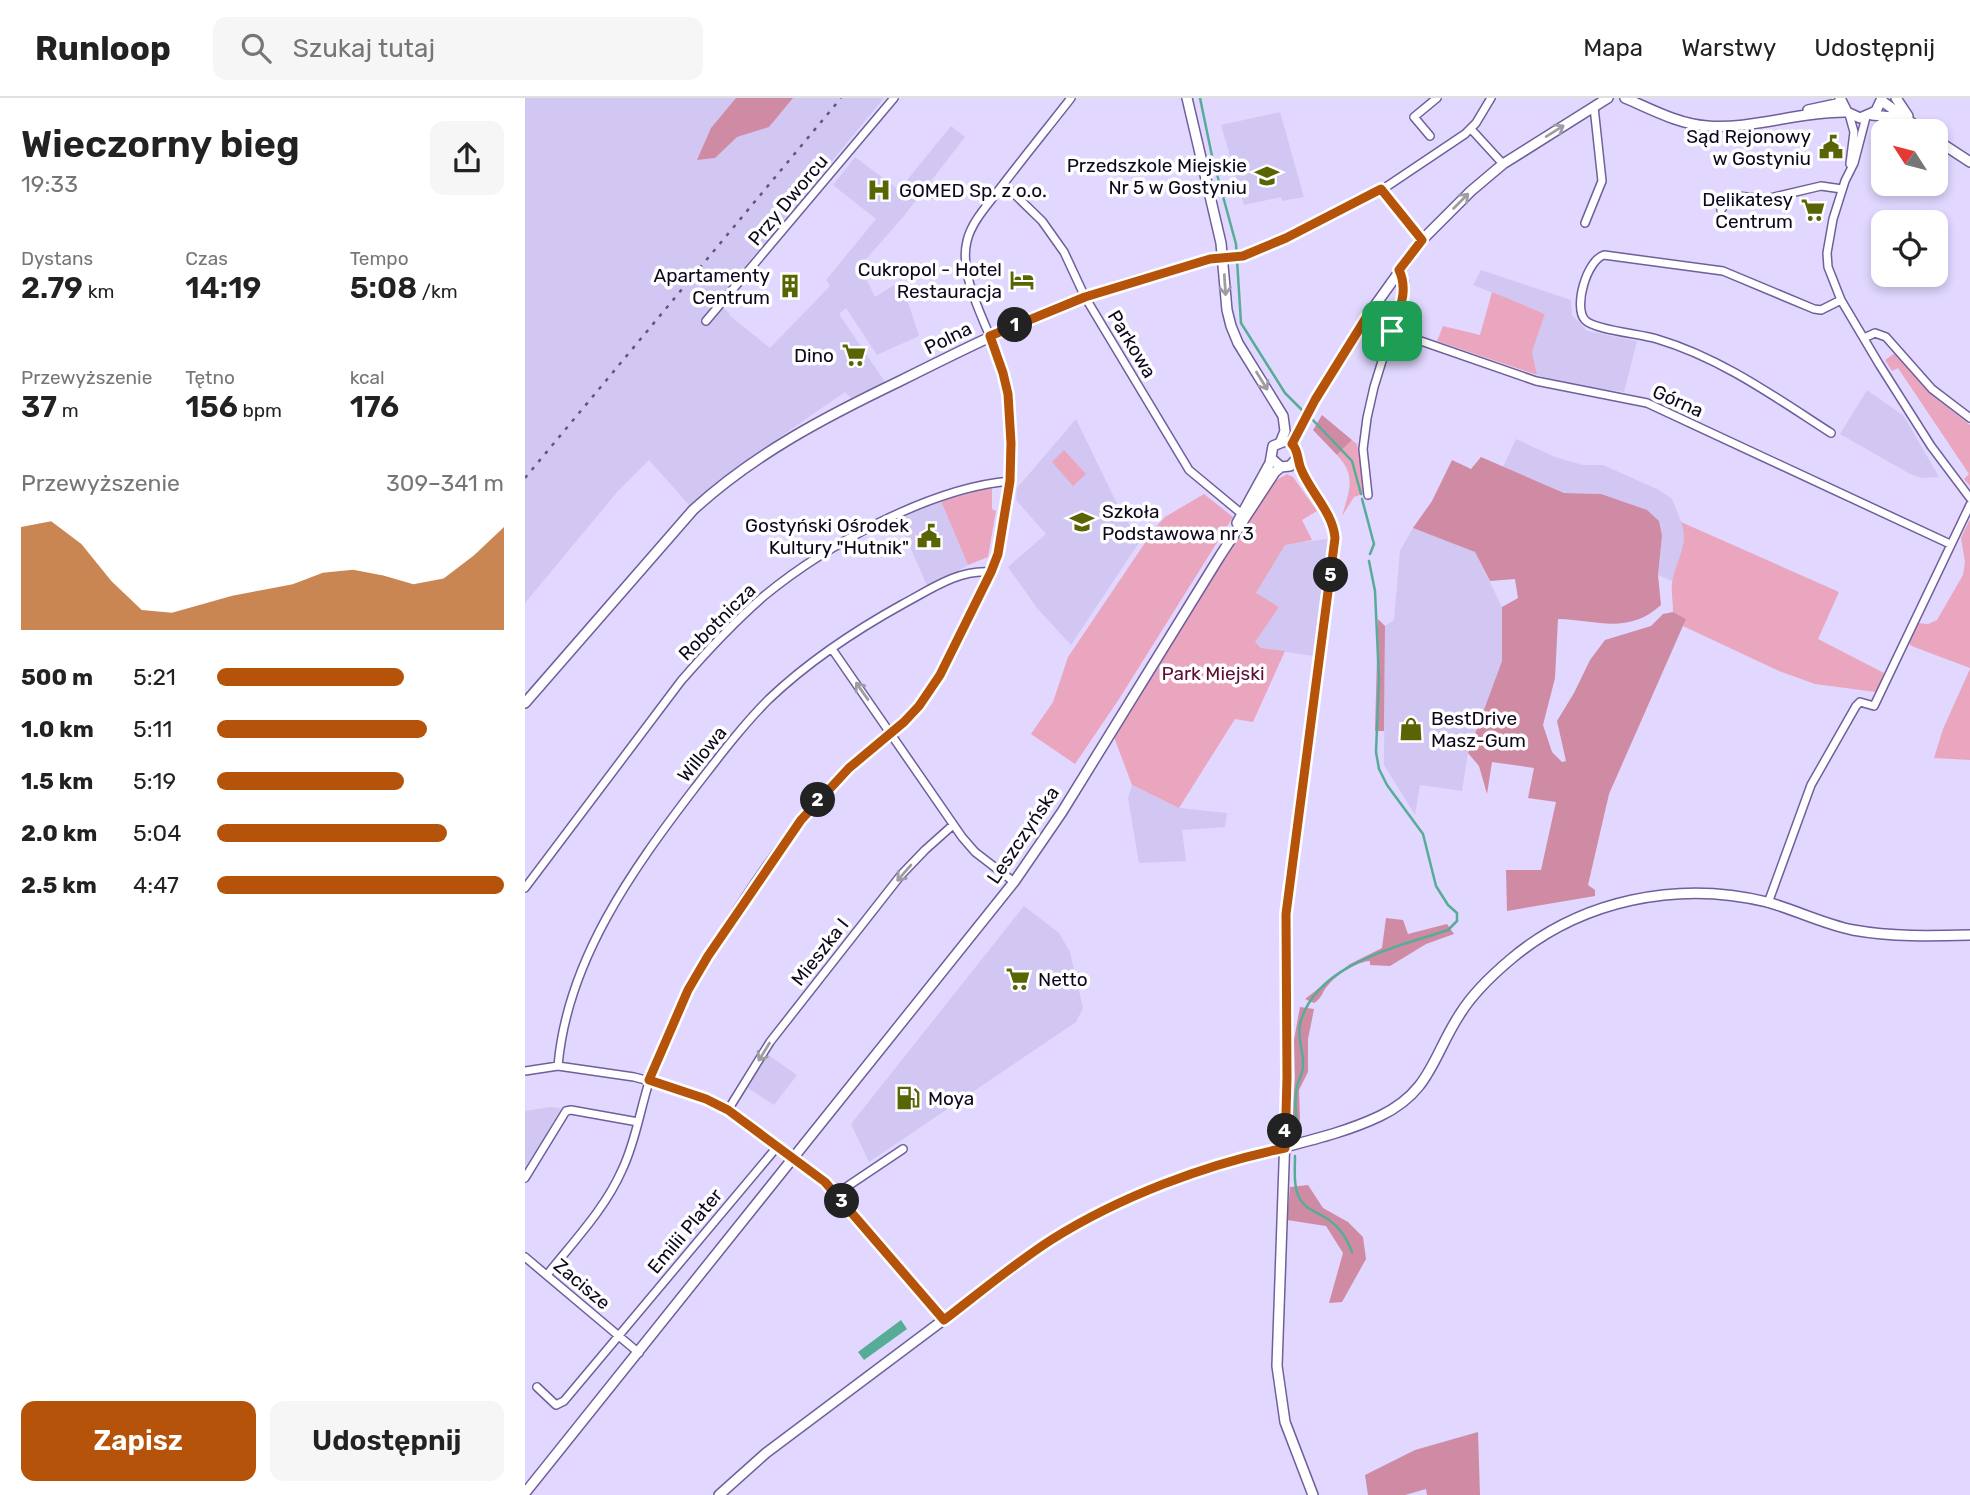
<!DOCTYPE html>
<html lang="pl">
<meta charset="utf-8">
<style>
:root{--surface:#fff;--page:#f6f6f6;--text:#222;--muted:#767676;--line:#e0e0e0;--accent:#b45309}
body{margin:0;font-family:Rubik,sans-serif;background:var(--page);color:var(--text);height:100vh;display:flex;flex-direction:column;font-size:26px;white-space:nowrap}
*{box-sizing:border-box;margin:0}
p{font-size:23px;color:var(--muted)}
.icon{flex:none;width:38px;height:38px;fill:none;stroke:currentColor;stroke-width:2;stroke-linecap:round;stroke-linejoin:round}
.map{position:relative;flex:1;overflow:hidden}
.sheet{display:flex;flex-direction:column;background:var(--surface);width:525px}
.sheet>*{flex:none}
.needle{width:46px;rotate:306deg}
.buttons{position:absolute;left:1346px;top:21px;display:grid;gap:14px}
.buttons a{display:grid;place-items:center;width:77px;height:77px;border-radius:14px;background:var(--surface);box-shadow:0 4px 10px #0003;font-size:35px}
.pin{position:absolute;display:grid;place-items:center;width:60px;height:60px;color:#fff;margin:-30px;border-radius:14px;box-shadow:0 4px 10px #0006}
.km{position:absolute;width:35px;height:35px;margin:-18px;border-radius:50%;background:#222;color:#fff;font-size:19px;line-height:35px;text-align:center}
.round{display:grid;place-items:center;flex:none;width:74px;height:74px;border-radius:14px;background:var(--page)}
.overview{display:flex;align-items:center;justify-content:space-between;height:119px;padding:0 21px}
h1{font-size:38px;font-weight:600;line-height:52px}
.stats{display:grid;grid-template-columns:repeat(3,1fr);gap:10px;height:119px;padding:7px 21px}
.stats div{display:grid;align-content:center}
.stats b{font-size:30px;font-weight:600}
.stats small{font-size:19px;font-weight:400}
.stats p{font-size:19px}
.chart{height:196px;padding:14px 21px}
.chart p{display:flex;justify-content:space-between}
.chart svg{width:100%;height:126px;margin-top:7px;fill:var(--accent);opacity:.7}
.button{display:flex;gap:14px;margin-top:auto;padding:14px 21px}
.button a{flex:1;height:80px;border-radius:14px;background:var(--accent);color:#fff;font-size:28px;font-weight:600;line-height:80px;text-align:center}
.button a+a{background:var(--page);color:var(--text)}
ul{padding:0 21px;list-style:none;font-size:23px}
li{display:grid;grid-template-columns:112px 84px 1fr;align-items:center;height:52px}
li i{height:18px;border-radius:9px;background:var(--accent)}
header{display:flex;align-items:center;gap:42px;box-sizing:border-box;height:98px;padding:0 35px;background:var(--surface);border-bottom:2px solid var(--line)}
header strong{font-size:33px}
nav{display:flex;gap:38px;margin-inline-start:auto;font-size:24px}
.search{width:490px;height:63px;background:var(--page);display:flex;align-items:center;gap:18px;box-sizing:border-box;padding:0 24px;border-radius:14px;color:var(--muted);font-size:26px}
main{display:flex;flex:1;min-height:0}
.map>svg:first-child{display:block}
</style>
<header>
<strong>Runloop</strong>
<div class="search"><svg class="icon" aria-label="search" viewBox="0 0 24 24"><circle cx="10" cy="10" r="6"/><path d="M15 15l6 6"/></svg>Szukaj tutaj</div>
<nav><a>Mapa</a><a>Warstwy</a><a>Udostępnij</a></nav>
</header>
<main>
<section class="sheet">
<div class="overview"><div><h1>Wieczorny bieg</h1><p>19:33</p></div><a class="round"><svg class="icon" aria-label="share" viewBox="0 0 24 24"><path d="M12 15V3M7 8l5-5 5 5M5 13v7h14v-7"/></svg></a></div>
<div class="stats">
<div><p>Dystans</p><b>2.79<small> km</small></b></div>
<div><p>Czas</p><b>14:19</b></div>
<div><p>Tempo</p><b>5:08<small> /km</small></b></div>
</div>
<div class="stats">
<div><p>Przewyższenie</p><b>37<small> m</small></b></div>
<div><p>Tętno</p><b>156<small> bpm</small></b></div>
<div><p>kcal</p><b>176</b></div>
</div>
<div class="chart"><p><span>Przewyższenie</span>309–341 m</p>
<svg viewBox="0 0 160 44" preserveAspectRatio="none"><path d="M0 44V8L10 6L20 14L30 27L40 37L50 38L60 35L70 32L80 30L90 28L100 24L110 23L120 25L130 28L140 26L150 18L160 8V44z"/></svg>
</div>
<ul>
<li><b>500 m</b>5:21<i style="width:65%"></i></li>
<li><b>1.0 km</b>5:11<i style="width:73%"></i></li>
<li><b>1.5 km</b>5:19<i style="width:65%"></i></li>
<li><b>2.0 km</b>5:04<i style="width:80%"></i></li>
<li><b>2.5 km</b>4:47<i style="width:100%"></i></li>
</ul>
<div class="button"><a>Zapisz</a><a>Udostępnij</a></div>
</section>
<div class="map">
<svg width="1445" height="1397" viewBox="0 0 1445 1397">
<rect width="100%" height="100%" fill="#e1d7ff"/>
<!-- built -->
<path fill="#d2c7f2" d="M0 0H359L191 203 205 216 204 217 245 250 305 188 301 182 351 121 308 87 330 59 374 92 426 28 440 39 378 119 335 168 350 199 376 183 394 238 352 257 321 210 314 216 360 284 326 300 320 294 242 348 164 407 124 362 93 393 0 505Z
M755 14 779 99 757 103 756 99 719 107 696 27Z
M956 172 1046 202 1047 217 1062 233 1112 243 1099 294 1041 286 1012 277 1007 254 1020 216 948 187Z
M1342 292 1379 318 1414 379 1397 380 1385 376 1315 336Z
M551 321 595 412 615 443 546 547 512 510 483 469 521 436 491 402 492 390Z
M991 341 1030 359 1058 367H1078L1134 392 1147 401 1160 433 1156 461 1147 483 1133 477 1137 438 1076 396 1039 395 978 369Z
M416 403 443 467 403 490 373 421Z
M888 430 950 454 977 509V563L943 655 937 693 895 687 890 717 859 667 860 528 869 522 875 453Z
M803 441 788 558 736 550 729 544 754 509 730 496 760 446Z
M607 687 654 710 702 715 700 729 657 732 661 763 614 765 603 700Z
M499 808 534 835 545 854 558 910 551 924 344 1064 326 1026Z
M242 956 272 977 249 1007 220 988Z
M25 1009 36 1010 0 1073V1013Z"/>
<!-- green -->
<path fill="#eba6bf" d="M967 194 1020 216 1007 254 1012 277 912 243 918 228 955 237Z
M1370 255 1408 298 1445 327V388L1439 381 1444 376 1373 270 1367 273 1360 262Z
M827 342 832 346 840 395 829 399 817 418C824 393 832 378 812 357Z
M539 352 561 376 548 388 527 364Z
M762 376 768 379 792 413 777 422 787 442 760 447 731 495 754 509 730 544 736 550 760 553 728 624 710 621 654 710 607 687 589 639 698 460 750 383Z
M467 389V411L471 413 463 459 443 467 416 403Z
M679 396 708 419 594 601 550 666 506 636 528 604 543 559 630 430 640 419Z
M1445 421V570L1389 549 1385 547 1384 543 1392 525 1403 526 1412 522 1438 477 1440 464 1436 440Z
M1156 424 1314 494 1293 541 1359 575 1351 594 1290 586 1254 573 1158 528 1160 521 1148 514C1148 504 1146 494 1147 485 1150 464 1165 446 1156 424Z
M1445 571V662L1409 660 1418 631Z"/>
<!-- forest -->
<path fill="#cf8ba3" d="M211 0H268L244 29 212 39 190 60 172 62 186 30Z
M797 317 827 342 812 357 788 332Z
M956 359 1039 395 1076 396 1122 412 1134 423 1137 438 1133 477 1136 507C1103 537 1073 522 1033 521L1030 580 1018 627 1027 654 1037 664 1041 663 1032 623 1049 595 1065 562 1080 542 1126 528 1138 516 1148 514 1161 521 1084 696 1063 787 1070 792V798L982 813 981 772H1016L1031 704 1003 700 1009 670 967 664 962 696 954 668 943 655 977 563V509L993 500 990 481 965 483 950 454 888 430 907 403 927 362 946 371Z
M853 521 860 528 859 633H850Z
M861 820 878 822 883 836 922 826 929 836 901 846 865 868 845 867V863C831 864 813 876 804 886 797 893 797 901 789 905L780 901 825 866 857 850Z
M775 909 789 911 783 941V974L774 992 775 1023 767 1019 770 979 769 942Z
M783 1087 798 1110 823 1124 838 1139 841 1161 817 1204 804 1205 818 1155 801 1128 762 1122 765 1089Z
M953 1334 955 1397H902L901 1391 880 1397H843L840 1377 890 1352Z"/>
<!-- water -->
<path fill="#57ac98" d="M376 1222 382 1231 339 1262 333 1254Z"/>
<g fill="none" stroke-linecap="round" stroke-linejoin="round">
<!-- stream -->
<path stroke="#57ac98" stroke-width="2.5" d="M675 0 687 58 711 146 716 225 760 295 780 315
M785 319 827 363 836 396
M837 401 849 446 845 456
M773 1032C771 1017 769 1004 772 989 773 982 778 975 778 968 779 954 772 941 775 926 790 866 872 849 923 832L932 823V815L923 807 911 788 898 736 862 687 854 671 851 654 854 581 850 493 844 463
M770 1058C770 1070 768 1090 775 1101 780 1111 792 1114 801 1120 815 1129 821 1139 827 1154"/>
<!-- minor casing -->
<g stroke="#705f9a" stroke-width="10">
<path id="minor" d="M1324 16 1329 34 1325 66
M1341 19 1329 65 1320 83 1308 121 1302 155 1303 169 1316 202 1354 266 1406 348 1445 400
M946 31 978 66
M905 38 889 19 912 0
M479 86 517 123 539 154 560 199 664 372 717 416
M856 91 897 142
M1196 112 1203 102 1212 98 1241 101 1296 88 1317 91
M1060 125 1077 83 1069 9
M698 159 717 158 761 140 861 89 940 36 951 25 966 0
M852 204 859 222 867 233 1011 283 1122 305 1425 446
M181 223 369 0
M1339 240 1350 235 1361 239 1407 291 1445 320
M1306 335C1250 299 1196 260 1132 241 1117 236 1069 232 1060 222 1048 209 1062 162 1079 157L1198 173 1289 211 1296 212 1316 202
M843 397 838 351 842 320 849 289 879 192 880 184 874 172
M307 551 437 739 450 754 489 784
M0 790 156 583C182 553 209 524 239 498 301 447 405 390 485 383
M1243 805 1286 687 1331 608 1335 604 1349 608 1445 407
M33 968C42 863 107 772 169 691 193 660 217 628 244 601 283 564 331 532 378 506 406 491 434 471 466 474
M0 973 33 968 109 979 154 991 203 1012 303 1088 419 1222
M203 1012 245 944 376 777 400 752 428 727
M0 1080 41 1013 46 1012 113 1024
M311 1096 378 1051
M0 1159 114 1255
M22 1177C48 1144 80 1111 97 1072 111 1043 115 1011 125 981 140 938 159 895 183 857 218 802 255 744 298 696 323 668 354 648 380 623 408 595 424 559 442 525 451 507 461 489 468 469 487 415 493 329 478 273 468 236 432 182 442 143 446 126 459 111 470 97 495 64 521 32 546 0
M12 1289 31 1307 39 1303 252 1049"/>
</g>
<!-- tertiary casing -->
<g stroke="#705f9a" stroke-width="12">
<path id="tertiary" d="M662 0 696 145 702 212 706 228 713 245 758 318 760 333 756 343
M1100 0C1126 11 1153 26 1182 28 1225 32 1276 13 1322 14
M1315 0 1322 14 1335 20 1351 13 1357 0
M1371 0 1383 18
M1357 3 1398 33
M1283 12 1316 5
M1347 17 1367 19 1379 23
M1410 41 1445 64
M767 346 790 302 841 220 897 142 946 93 978 66 1083 0
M772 360C781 389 808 412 810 440L761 816 762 980 752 1268 760 1324 788 1397
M712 425 745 365 748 348 760 343C769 345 773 351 772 360L765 368 756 369 747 361
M0 605 168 412C229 356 300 319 375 283 435 253 495 223 558 200 600 184 643 174 686 161L698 159
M0 1395 489 784 537 714 695 458 750 374 756 369
M194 1397 241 1355 509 1154C573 1110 649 1079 723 1059 767 1046 813 1038 855 1018 906 994 908 957 935 916 948 895 967 877 986 861 1056 802 1153 782 1242 804 1271 812 1298 826 1328 832 1367 839 1406 838 1445 837"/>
</g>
<!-- minor -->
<use href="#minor" stroke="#fff" stroke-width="7"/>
<!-- tertiary -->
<use href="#tertiary" stroke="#fff" stroke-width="9"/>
<!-- rail -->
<path stroke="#605875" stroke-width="2.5" stroke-dasharray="3.5 7" stroke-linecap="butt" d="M0 380 316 0"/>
</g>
<!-- one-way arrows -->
<defs><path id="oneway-shaft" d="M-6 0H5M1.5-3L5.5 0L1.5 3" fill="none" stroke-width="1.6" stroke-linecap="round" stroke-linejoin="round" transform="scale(1.75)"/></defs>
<g stroke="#9f9ca5">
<use href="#oneway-shaft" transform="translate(1030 33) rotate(-32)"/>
<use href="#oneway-shaft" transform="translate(936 103) rotate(-45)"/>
<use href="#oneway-shaft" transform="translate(700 187) rotate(86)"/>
<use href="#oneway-shaft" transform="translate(737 283) rotate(58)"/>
<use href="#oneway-shaft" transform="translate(337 593) rotate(-125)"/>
<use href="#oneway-shaft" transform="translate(379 775) rotate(131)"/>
<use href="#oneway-shaft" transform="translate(239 954) rotate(122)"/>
</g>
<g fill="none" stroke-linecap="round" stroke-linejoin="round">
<!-- route casing -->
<g stroke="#fff" stroke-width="14">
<path id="route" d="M856 91 897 142 874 172C884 193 874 212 867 233L859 222 841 220 790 302 767 346C774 353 772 362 776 371 786 395 808 415 810 440L761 816 762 980 760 1050C681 1066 594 1099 526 1142 489 1166 454 1195 419 1222L300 1084 203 1012 181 1001 124 982 163 892 183 858 276 722 324 670 379 624 394 608 415 577 466 474 473 456 485 383 486 345 483 296 478 275 465 238 560 199 685 161 718 158 761 140Z"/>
</g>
<!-- route -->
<use href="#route" stroke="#b45309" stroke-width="9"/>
</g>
<!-- icons -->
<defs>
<g id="civic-bare" transform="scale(1.89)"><path d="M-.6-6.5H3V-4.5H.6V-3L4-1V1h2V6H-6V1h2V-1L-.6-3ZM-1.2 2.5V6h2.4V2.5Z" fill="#5a6403" stroke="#fff" stroke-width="2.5" paint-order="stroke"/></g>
<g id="school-bare" transform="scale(1.89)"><path d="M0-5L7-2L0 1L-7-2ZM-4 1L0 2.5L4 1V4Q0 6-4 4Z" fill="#5a6403" stroke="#fff" stroke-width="2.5" paint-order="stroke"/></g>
<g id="hospital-bare" transform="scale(1.89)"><path d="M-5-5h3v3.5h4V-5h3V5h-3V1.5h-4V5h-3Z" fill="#5a6403" stroke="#fff" stroke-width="2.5" paint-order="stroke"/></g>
<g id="supermarket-bare" transform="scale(1.89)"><path d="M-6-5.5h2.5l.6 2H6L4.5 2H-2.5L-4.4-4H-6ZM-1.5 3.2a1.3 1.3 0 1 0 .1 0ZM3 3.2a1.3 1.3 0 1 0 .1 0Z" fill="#5a6403" stroke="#fff" stroke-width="2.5" paint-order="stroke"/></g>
<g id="hotel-bare" transform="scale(1.89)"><path d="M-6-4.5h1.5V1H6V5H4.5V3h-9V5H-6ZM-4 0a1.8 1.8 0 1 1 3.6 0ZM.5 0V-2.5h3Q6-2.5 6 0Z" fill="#5a6403" stroke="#fff" stroke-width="2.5" paint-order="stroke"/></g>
<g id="building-bare" transform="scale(1.89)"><path d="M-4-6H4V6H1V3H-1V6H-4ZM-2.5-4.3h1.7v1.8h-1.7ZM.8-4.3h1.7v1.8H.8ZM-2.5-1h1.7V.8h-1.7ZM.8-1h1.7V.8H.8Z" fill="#5a6403" stroke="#fff" stroke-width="2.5" paint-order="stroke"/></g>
<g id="shop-bare" transform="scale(1.89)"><path d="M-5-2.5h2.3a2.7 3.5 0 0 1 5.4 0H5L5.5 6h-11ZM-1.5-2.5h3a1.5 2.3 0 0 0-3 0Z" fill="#5a6403" stroke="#fff" stroke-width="2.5" paint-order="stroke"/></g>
<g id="fuel-bare" transform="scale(1.89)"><path d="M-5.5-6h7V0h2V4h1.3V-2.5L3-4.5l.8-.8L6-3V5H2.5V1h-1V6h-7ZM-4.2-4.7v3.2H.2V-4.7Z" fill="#5a6403" stroke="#fff" stroke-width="2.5" paint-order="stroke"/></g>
</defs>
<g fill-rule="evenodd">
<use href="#civic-bare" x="1306" y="49"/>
<use href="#school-bare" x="742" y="78"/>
<use href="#hospital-bare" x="354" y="92"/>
<use href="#supermarket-bare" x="1288" y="112"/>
<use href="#hotel-bare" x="497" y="182"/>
<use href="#building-bare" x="265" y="188"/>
<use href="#supermarket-bare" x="329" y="257"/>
<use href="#school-bare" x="557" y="424"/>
<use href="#civic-bare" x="404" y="438"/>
<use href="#shop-bare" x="886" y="631"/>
<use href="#supermarket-bare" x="493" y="881"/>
<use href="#fuel-bare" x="383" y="1000"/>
</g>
<g text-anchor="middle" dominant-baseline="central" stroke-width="7" stroke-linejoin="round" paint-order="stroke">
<!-- poi labels -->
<g font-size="19" fill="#0e071d" stroke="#fff" text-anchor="end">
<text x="1286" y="38">Sąd Rejonowy<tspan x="1286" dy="22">w Gostyniu</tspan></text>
<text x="722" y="67">Przedszkole Miejskie<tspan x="722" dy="22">Nr 5 w Gostyniu</tspan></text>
<text x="374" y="92" text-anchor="start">GOMED Sp. z o.o.</text>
<text x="1268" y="101">Delikatesy<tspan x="1268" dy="22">Centrum</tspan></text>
<text x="477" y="171">Cukropol - Hotel<tspan x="477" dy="22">Restauracja</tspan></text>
<text x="245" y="177">Apartamenty<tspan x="245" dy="22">Centrum</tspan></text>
<text x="309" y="257">Dino</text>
<text x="577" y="413" text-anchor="start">Szkoła<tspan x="577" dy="22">Podstawowa nr 3</tspan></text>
<text x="384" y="427">Gostyński Ośrodek<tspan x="384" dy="22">Kultury "Hutnik"</tspan></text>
<text x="906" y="620" text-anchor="start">BestDrive<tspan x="906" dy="22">Masz-Gum</tspan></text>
<text x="513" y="881" text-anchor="start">Netto</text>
<text x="403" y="1000" text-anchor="start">Moya</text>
</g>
<!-- street labels -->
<g font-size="19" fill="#0e071d" stroke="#fff">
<text transform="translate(263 102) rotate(-50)">Przy Dworcu</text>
<text transform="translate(423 240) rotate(-26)">Polna</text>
<text transform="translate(607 246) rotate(59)">Parkowa</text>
<text transform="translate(1153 303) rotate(24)">Górna</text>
<text transform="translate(192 524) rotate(-45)">Robotnicza</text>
<text transform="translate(177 656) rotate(-51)">Willowa</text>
<text transform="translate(498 737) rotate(-56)">Leszczyńska</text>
<text transform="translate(295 854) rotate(-52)">Mieszka I</text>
<text transform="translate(160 1133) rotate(-50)">Emilii Plater</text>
<text transform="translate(57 1186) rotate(40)">Zacisze</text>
</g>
<!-- park labels -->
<g font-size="19" fill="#5e0d36" stroke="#fff">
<text x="688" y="575">Park Miejski</text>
</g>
</g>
</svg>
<div class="buttons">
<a><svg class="needle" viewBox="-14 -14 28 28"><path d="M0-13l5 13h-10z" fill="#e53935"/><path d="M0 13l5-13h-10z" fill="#767676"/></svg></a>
<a><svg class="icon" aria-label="locate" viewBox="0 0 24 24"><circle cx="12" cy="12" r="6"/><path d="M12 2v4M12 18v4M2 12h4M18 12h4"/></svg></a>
</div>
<div class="pin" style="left:867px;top:233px;background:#1e9e55"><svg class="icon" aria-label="arrive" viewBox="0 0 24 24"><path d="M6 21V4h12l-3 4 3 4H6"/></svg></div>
<b class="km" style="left:490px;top:227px">1</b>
<b class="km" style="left:293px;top:702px">2</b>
<b class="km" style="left:317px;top:1103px">3</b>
<b class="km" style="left:760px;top:1033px">4</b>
<b class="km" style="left:806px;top:477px">5</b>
</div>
</main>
